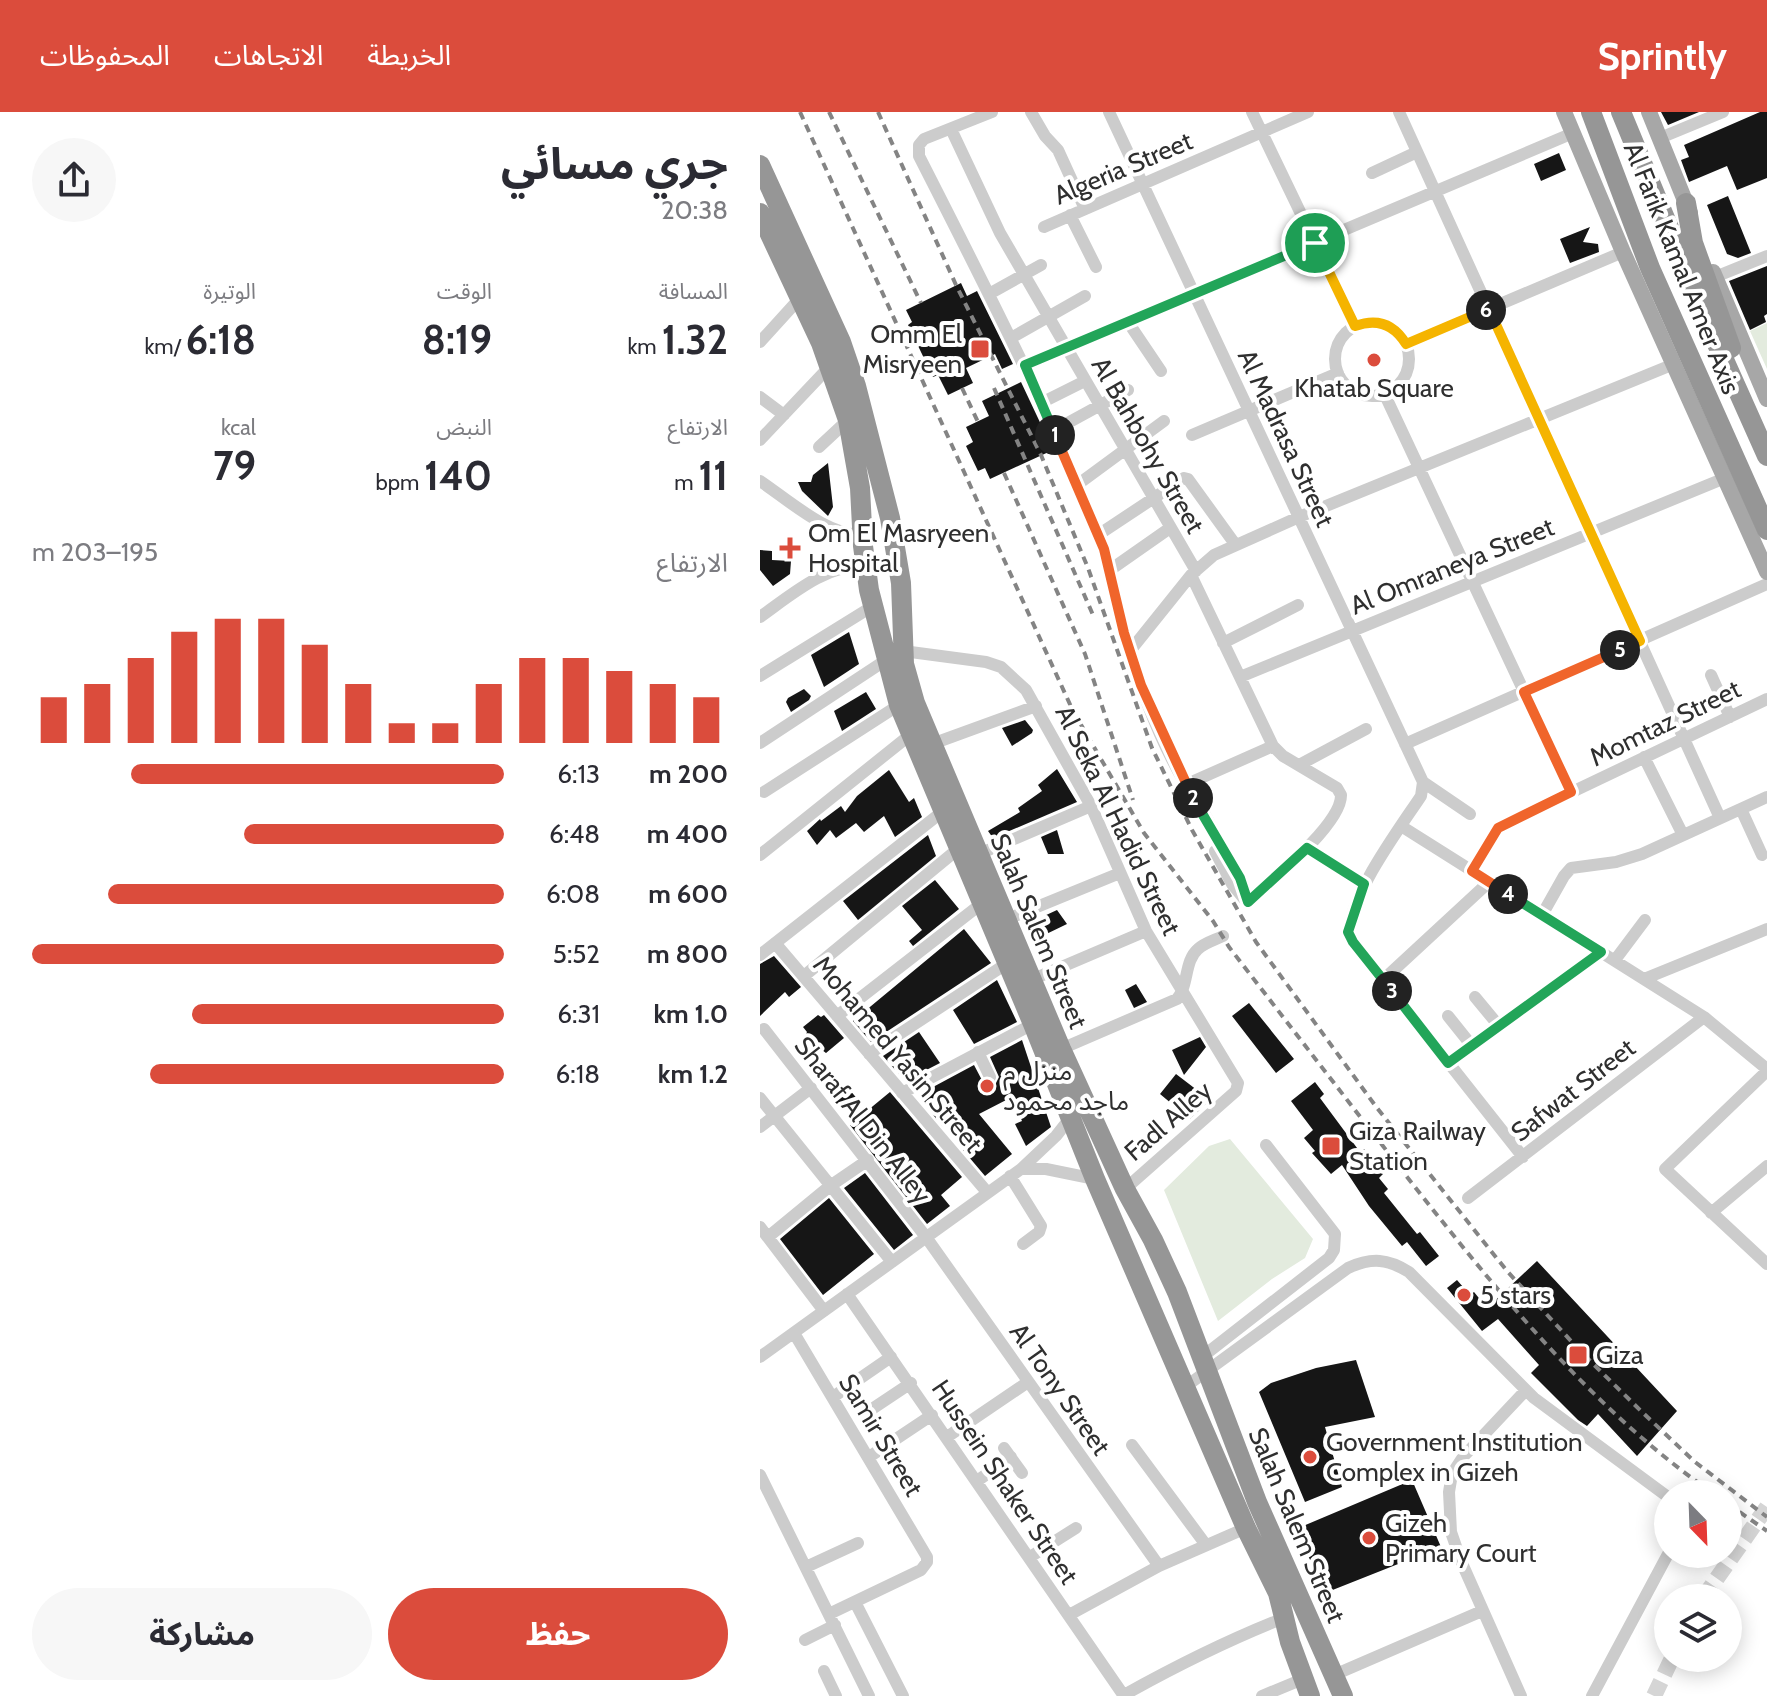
<!DOCTYPE html>
<html lang="ar">
<meta charset="utf-8">
<style>
:root{--surface:#fff;--page:#f7f7f7;--text:#2b2b33;--muted:#7c7c81;--accent:#db4c3c}
body{margin:0;font-family:Cabin,"Noto Sans Arabic",sans-serif;background:var(--page);color:var(--text);direction:rtl;height:100vh;display:flex;flex-direction:column;font-size:30px;white-space:nowrap}
*{box-sizing:border-box;margin:0}
p{font-size:26px;color:var(--muted)}
.icon{flex:none;width:44px;height:44px;fill:none;stroke:currentColor;stroke-width:2;stroke-linecap:round;stroke-linejoin:round}
.map{position:relative;flex:1;overflow:hidden;direction:ltr}
.panel{display:flex;flex-direction:column;background:var(--surface);width:760px}
.panel>*{flex:none}
.needle{width:52px;rotate:157deg}
.fabs{position:absolute;left:894px;top:1368px;display:grid;gap:16px}
.fabs a{display:grid;place-items:center;width:88px;height:88px;border-radius:50%;background:var(--surface);box-shadow:0 4px 20px #0003;font-size:40px}
.pin{position:absolute;display:grid;place-items:center;width:68px;height:68px;color:#fff;margin:-34px;border:4px solid #fff;border-radius:50%;box-shadow:0 2px 8px #0007}
.km{position:absolute;width:40px;height:40px;margin:-20px;border-radius:50%;background:#222;color:#fff;font-size:22px;line-height:40px;text-align:center}
.round{display:grid;place-items:center;flex:none;width:84px;height:84px;border-radius:42px;background:var(--page)}
.summary{display:flex;align-items:center;justify-content:space-between;height:136px;padding:0 32px}
h1{font-size:44px;font-weight:700;line-height:60px}
.metrics{display:grid;grid-template-columns:repeat(3,1fr);gap:12px;height:136px;padding:8px 32px}
.metrics div{display:grid;align-content:center}
.metrics b{font-size:40px;font-weight:700}
.metrics small{font-size:22px;font-weight:400}
.metrics p{font-size:22px}
.chart{height:224px;padding:16px 32px}
.chart p{display:flex;justify-content:space-between}
.chart svg{width:100%;height:144px;margin-top:8px;stroke:var(--accent);stroke-width:6}
.primary-button{display:flex;gap:16px;margin-top:auto;padding:16px 32px}
.primary-button a{flex:1;height:92px;border-radius:48px;background:var(--accent);color:#fff;font-size:32px;font-weight:700;line-height:92px;text-align:center}
.primary-button a+a{background:var(--page);color:var(--text)}
ul{padding:0 32px;list-style:none;font-size:26px}
li{display:grid;grid-template-columns:128px 96px 1fr;align-items:center;height:60px}
li i{height:20px;border-radius:10px;background:var(--accent)}
header{display:flex;align-items:center;gap:48px;box-sizing:border-box;height:112px;padding:0 40px;background:var(--accent);color:#fff}
header strong{font-size:38px}
nav{display:flex;gap:44px;margin-inline-start:auto;font-size:28px}
main{display:flex;flex:1;min-height:0}
.map>svg:first-child{display:block}
</style>
<header>
<strong>Sprintly</strong>
<nav><a>الخريطة</a><a>الاتجاهات</a><a>المحفوظات</a></nav>
</header>
<main>
<div class="map">
<svg width="1007" height="1584" viewBox="0 0 1007 1584">
<rect width="100%" height="100%" fill="#fff"/>
<!-- green -->
<path fill="#e3ebde" d="M1007 211V257L990 219Z
M470 1027 553 1127 545 1146 512 1167 458 1209 404 1078 449 1034Z"/>
<!-- building -->
<path fill="#161616" d="M901 0H939L908 13Z
M1000 0H1007V66L977 78 967 54 929 70 921 48 929 45 924 33Z
M799 41 806 58 781 69 774 52Z
M968 84 991 141 978 146 967 142 947 93Z
M830 115 823 130 838 132 839 140 810 151 800 127Z
M1007 154V202L1004 204 1006 210 990 218 969 169Z
M201 171 207 184 217 179 253 252 242 257 235 242 206 256 213 271 188 283 178 263 173 265 148 213 152 210 146 198Z
M261 270 293 338 230 367 225 356 218 359 206 334 213 330 206 315 229 304 222 289Z
M68 351 73 395 68 404 42 379 38 370H51L53 363Z
M0 438 12 439V448L31 449 30 462 13 474 0 458Z
M89 520 99 552 64 575 51 543Z
M44 577 51 584 49 588 31 600 26 590 28 586Z
M106 580 116 597 82 619 74 599Z
M265 608 273 618 272 621 252 634 242 616Z
M297 657 317 690 233 726 228 719 260 700 258 696 282 679 278 673Z
M129 658 149 690 154 686 162 705 135 725 124 704 104 720 96 711 76 726 70 718 57 733 47 719 60 707 61 709 81 694 85 700 97 684Z
M297 718 304 742H288L281 725Z
M168 723 176 744 98 808 83 789Z
M175 768 199 797 153 834 149 829 162 818 142 794Z
M297 798 307 812 276 827 269 811Z
M204 817 231 851 111 930 93 909Z
M14 844 41 875 29 885 25 880 0 904V852Z
M237 868 257 910 214 932 193 898Z
M376 872 387 890 374 896 365 878Z
M489 891 534 947 516 961 472 904Z
M58 903 61 905 64 903 84 926 66 941 54 932 52 934 45 924 47 920 43 915Z
M159 920 180 951 145 969 123 944Z
M440 925 446 935 424 963 412 938Z
M262 928 291 1015 266 1034 255 1012 262 1009 252 985 219 1002 252 1042 225 1064 203 1038 214 1030 196 1007 183 1015 170 999 160 982 214 953 224 972 235 973 239 965 230 945Z
M416 962 450 988 430 1007 400 982Z
M555 970 564 982 560 986 600 1040 604 1037 623 1062 619 1066 628 1077 624 1081 657 1122 660 1120 679 1144 666 1154 647 1130 642 1134 609 1094 582 1053 571 1062 552 1041 555 1039 544 1026 553 1018 531 989Z
M88 976 100 990 82 997 72 987Z
M130 980 202 1065 181 1083 190 1094 167 1112 90 1013Z
M105 1061 153 1123 134 1138 84 1076Z
M69 1086 114 1142 63 1183 20 1127Z
M777 1149 917 1299 877 1344 838 1302 827 1314 818 1308 771 1261 779 1253 738 1207 722 1219 687 1176 697 1168 710 1183 714 1180 727 1196Z
M596 1248 615 1305 565 1315 582 1375 545 1390 499 1280 511 1271 556 1256Z
M652 1368 681 1435 565 1481 536 1417Z"/>
<g fill="none" stroke-linecap="round" stroke-linejoin="round">
<!-- major-tunnel -->
<path stroke="#d5d5d5" stroke-width="16" stroke-dasharray="16 8" stroke-linecap="butt" d="M943 1486 1007 1395
M894 1584 912 1546"/>
<!-- minor -->
<path stroke="#ccc" stroke-width="12" d="M232 0 164 27 159 33V44C224 172 290 300 343 434 354 462 356 493 365 522 381 580 405 645 440 694L480 766 488 790
M271 0 285 24 298 38 325 97
M349 0 663 670 661 684C642 713 582 793 590 826L763 1045
M492 0 595 214
M639 0 960 706
M191 17 240 121 436 459
M900 26 963 0
M612 61 657 40
M310 103 336 155
M284 115 548 0
M955 165 1007 144
M229 182 281 153
M368 210 401 259
M575 247a37 37 0 1 1 74 0a37 37 0 1 1-74 0Z
M251 226 325 184
M0 230 40 186
M646 232 863 140
M265 253 813 21
M624 281 811 680
M0 285 24 303
M281 291 325 269
M293 319 368 278
M432 323 578 261
M0 328 70 254
M59 335 88 308
M0 369C27 387 70 426 103 422
M317 373 404 309
M338 423 424 366 428 367 475 432
M350 458 410 416
M431 463 513 634 523 644 577 676 581 683C582 712 510 770 488 790
M0 505C31 483 65 453 105 453
M463 531 538 493
M143 539 226 550 241 555 266 578 331 694 386 819 478 971 476 979 365 1077
M370 539 431 463 454 443 539 405 914 252
M951 563 970 605
M0 564 113 494
M480 565 965 366
M0 631 126 548
M172 632 276 594
M645 632 1007 472
M884 645 923 723
M539 653 606 617
M663 670 710 702
M425 673 513 634
M4 680 139 593
M981 697 1002 743
M641 714 944 905 1007 957
M547 736 604 772
M455 739 472 772 485 788
M219 742 331 694
M0 743 150 623
M712 759 733 722 745 712 1007 587
M782 803 804 764 811 756 856 750 882 742 1007 685
M245 808 360 761
M15 831 227 1080
M0 843 182 700
M855 848 885 808
M44 864 198 737
M884 867 1007 817
M271 868 386 819
M623 868 729 770
M715 885 739 914
M77 904 221 792
M688 904 712 934
M4 917 166 1125 399 1454
M301 937 417 887C429 873 424 849 438 837 444 831 455 828 463 824
M218 940 230 965
M109 942 246 852
M688 951 841 840
M1007 959 905 1057 1007 1152
M142 981 273 912
M0 986 132 1150
M0 1015 51 976
M261 1057H286L335 1067
M250 1064 281 1114 279 1120 263 1132
M708 1086 944 905
M951 1101 1007 1054
M0 1115 64 1199
M8 1125 70 1074 108 1048
M87 1182 364 1584
M34 1221 167 1445V1450L161 1458 69 1502
M0 1245 261 1057 296 1024 311 1005
M442 1245 569 1146 574 1138 575 1122 506 1033
M425 1275 588 1156C612 1145 628 1147 649 1160L774 1286 908 1385
M73 1285 131 1245
M109 1299 151 1271
M187 1325 268 1270
M372 1333 446 1433
M244 1336 262 1361
M109 1345 172 1303
M0 1363 109 1584
M217 1369 251 1345
M270 1445 316 1416
M46 1455 98 1431
M95 1490 143 1584
M309 1503 399 1454 486 1416
M45 1528 75 1513
M64 1559 76 1584
M574 1563 722 1499
M364 1583C416 1554 468 1528 524 1506
M502 1584 543 1567
M761 1584 701 1449 691 1420 689 1380 692 1362 703 1345 766 1278
M832 1584 908 1442"/>
<!-- major -->
<path stroke="#a7a7a7" stroke-width="16" d="M804 0 863 140 1007 460
M889 0 930 101
M953 160 1007 287"/>
<!-- highway -->
<path stroke="#969696" stroke-width="20" d="M831 0 890 156 1007 418
M861 0 957 232 1007 344
M0 53 81 230 96 274 130 406 141 471 144 552 155 591 301 937 365 1077 393 1128 417 1180 497 1390 583 1584
M926 91 933 131 971 236
M0 101 61 231 88 308 100 376 103 434 109 478 139 593 273 912 335 1067 486 1416 518 1481 530 1530 550 1584"/>
<!-- rail -->
<path stroke="#848484" stroke-width="4" stroke-dasharray="8 6" stroke-linecap="butt" d="M40 0 313 599 384 721 453 809 469 835C530 914 590 992 651 1070 741 1184 833 1298 954 1382
M69 0 161 191
M118 0 196 173 281 343 328 456 392 636 432 718 496 830 617 996 747 1159 822 1241 881 1299 935 1350 1007 1405
M202 276 218 310
M234 276 333 503
M244 361 325 542 373 688
M968 1392 1007 1419"/>
</g>
<g fill="none" stroke-linecap="round" stroke-linejoin="round">
<!-- split-1 casing -->
<g stroke="#fff" stroke-width="16">
<path id="split-1" d="M295 323 265 253 555 131"/>
</g>
<!-- split-2 casing -->
<g stroke="#fff" stroke-width="16">
<path id="split-2" d="M295 323 344 437 364 521 381 573 433 686"/>
</g>
<!-- split-3 casing -->
<g stroke="#fff" stroke-width="16">
<path id="split-3" d="M433 686 480 766 488 790 547 736 604 772 588 820 593 830 632 879"/>
</g>
<!-- split-4 casing -->
<g stroke="#fff" stroke-width="16">
<path id="split-4" d="M632 879 688 951 841 840 748 782"/>
</g>
<!-- split-5 casing -->
<g stroke="#fff" stroke-width="16">
<path id="split-5" d="M748 782 712 759 738 716 811 680 764 580 860 538"/>
</g>
<!-- split-6 casing -->
<g stroke="#fff" stroke-width="16">
<path id="split-6" d="M726 198 729 197 880 529 860 538"/>
</g>
<!-- split-7 casing -->
<g stroke="#fff" stroke-width="16">
<path id="split-7" d="M555 131 595 214C617 206 634 212 646 232L726 198"/>
</g>
<!-- split-1 -->
<use href="#split-1" stroke="#22a559" stroke-width="10"/>
<!-- split-2 -->
<use href="#split-2" stroke="#f0652b" stroke-width="10"/>
<!-- split-3 -->
<use href="#split-3" stroke="#22a559" stroke-width="10"/>
<!-- split-4 -->
<use href="#split-4" stroke="#22a559" stroke-width="10"/>
<!-- split-5 -->
<use href="#split-5" stroke="#f0652b" stroke-width="10"/>
<!-- split-6 -->
<use href="#split-6" stroke="#f5b400" stroke-width="10"/>
<!-- split-7 -->
<use href="#split-7" stroke="#f5b400" stroke-width="10"/>
</g>
<!-- markers -->
<g fill="#db4c3c" stroke="#fff" stroke-width="3">
<rect x="210" y="227" width="20" height="20" rx="4"/>
<circle cx="614" cy="248" r="8"/>
<path d="M26 424h8v8h8v8h-8v8h-8v-8h-8v-8h8z"/>
<circle cx="227" cy="974" r="8"/>
<rect x="561" y="1024" width="20" height="20" rx="4"/>
<circle cx="704" cy="1183" r="8"/>
<rect x="808" y="1233" width="20" height="20" rx="4"/>
<circle cx="550" cy="1345" r="8"/>
<circle cx="609" cy="1426" r="8"/>
</g>
<g text-anchor="middle" dominant-baseline="central" stroke-width="8" stroke-linejoin="round" paint-order="stroke">
<!-- street labels -->
<g font-size="26" fill="#2f2f2f" stroke="#fff">
<text transform="translate(363 56) rotate(-23)">Algeria Street</text>
<text transform="translate(922 156) rotate(68)">Al Farik Kamal Amer Axis</text>
<text transform="translate(526 326) rotate(65)">Al Madrasa Street</text>
<text transform="translate(388 333) rotate(60)">Al Bahbohy Street</text>
<text transform="translate(692 454) rotate(-22)">Al Omraneya Street</text>
<text transform="translate(905 611) rotate(-26)">Momtaz Street</text>
<text transform="translate(358 708) rotate(64)">Al Seka Al Hadid Street</text>
<text transform="translate(279 819) rotate(67)">Salah Salem Street</text>
<text transform="translate(138 942) rotate(50)">Mohamed Yasin Street</text>
<text transform="translate(813 978) rotate(-38)">Safwat Street</text>
<text transform="translate(103 1008) rotate(52)">Sharaf Al Din Alley</text>
<text transform="translate(408 1009) rotate(-41)">Fadl Alley</text>
<text transform="translate(300 1277) rotate(55)">Al Tony Street</text>
<text transform="translate(121 1323) rotate(59)">Samir Street</text>
<text transform="translate(245 1370) rotate(56)">Hussein Shaker Street</text>
<text transform="translate(537 1413) rotate(67)">Salah Salem Street</text>
</g>
<!-- poi labels -->
<g font-size="26" fill="#2f2f2f" stroke="#fff" text-anchor="start">
<text x="202" y="222" text-anchor="end">Omm El<tspan x="202" dy="30">Misryeen</tspan></text>
<text x="614" y="276" text-anchor="middle">Khatab Square</text>
<text x="48" y="421">Om El Masryeen<tspan x="48" dy="30">Hospital</tspan></text>
<text x="243" y="959">منزل م<tspan x="243" dy="30">ماجد محمود</tspan></text>
<text x="589" y="1019">Giza Railway<tspan x="589" dy="30">Station</tspan></text>
<text x="720" y="1183">5 stars</text>
<text x="836" y="1243">Giza</text>
<text x="566" y="1330">Government Institution<tspan x="566" dy="30">Complex in Gizeh</tspan></text>
<text x="625" y="1411">Gizeh<tspan x="625" dy="30">Primary Court</tspan></text>
</g>
</g>
</svg>
<div class="fabs">
<a><svg class="needle" viewBox="-14 -14 28 28"><path d="M0-13l5 13h-10z" fill="#e53935"/><path d="M0 13l5-13h-10z" fill="#7c7c81"/></svg></a>
<a><svg class="icon" aria-label="layers" viewBox="0 0 24 24"><path d="M12 4l9 5-9 5-9-5zM3 14l9 5 9-5"/></svg></a>
</div>
<div class="pin" style="left:555px;top:131px;background:#1e9e55"><svg class="icon" aria-label="arrive" viewBox="0 0 24 24"><path d="M6 21V4h12l-3 4 3 4H6"/></svg></div>
<b class="km" style="left:295px;top:323px">1</b>
<b class="km" style="left:433px;top:686px">2</b>
<b class="km" style="left:632px;top:879px">3</b>
<b class="km" style="left:748px;top:782px">4</b>
<b class="km" style="left:860px;top:538px">5</b>
<b class="km" style="left:726px;top:198px">6</b>
</div>
<section class="panel">
<div class="summary"><div><h1>جري مسائي</h1><p>20:38</p></div><a class="round"><svg class="icon" aria-label="share" viewBox="0 0 24 24"><path d="M12 15V3M7 8l5-5 5 5M5 13v7h14v-7"/></svg></a></div>
<div class="metrics">
<div><p>المسافة</p><b>1.32<small> km</small></b></div>
<div><p>الوقت</p><b>8:19</b></div>
<div><p>الوتيرة</p><b>6:18<small> /km</small></b></div>
</div>
<div class="metrics">
<div><p>الارتفاع</p><b>11<small> m</small></b></div>
<div><p>النبض</p><b>140<small> bpm</small></b></div>
<div><p>kcal</p><b>79</b></div>
</div>
<div class="chart"><p><span>الارتفاع</span>195–203 m</p>
<svg viewBox="0 0 160 44" preserveAspectRatio="none"><path d="M5 44V30M15 44V26M25 44V18M35 44V10M45 44V6M55 44V6M65 44V14M75 44V26M85 44V38M95 44V38M105 44V26M115 44V18M125 44V18M135 44V22M145 44V26M155 44V30"/></svg>
</div>
<ul>
<li><b>200 m</b>6:13<i style="width:79%"></i></li>
<li><b>400 m</b>6:48<i style="width:55%"></i></li>
<li><b>600 m</b>6:08<i style="width:84%"></i></li>
<li><b>800 m</b>5:52<i style="width:100%"></i></li>
<li><b>1.0 km</b>6:31<i style="width:66%"></i></li>
<li><b>1.2 km</b>6:18<i style="width:75%"></i></li>
</ul>
<div class="primary-button"><a>حفظ</a><a>مشاركة</a></div>
</section>
</main>
